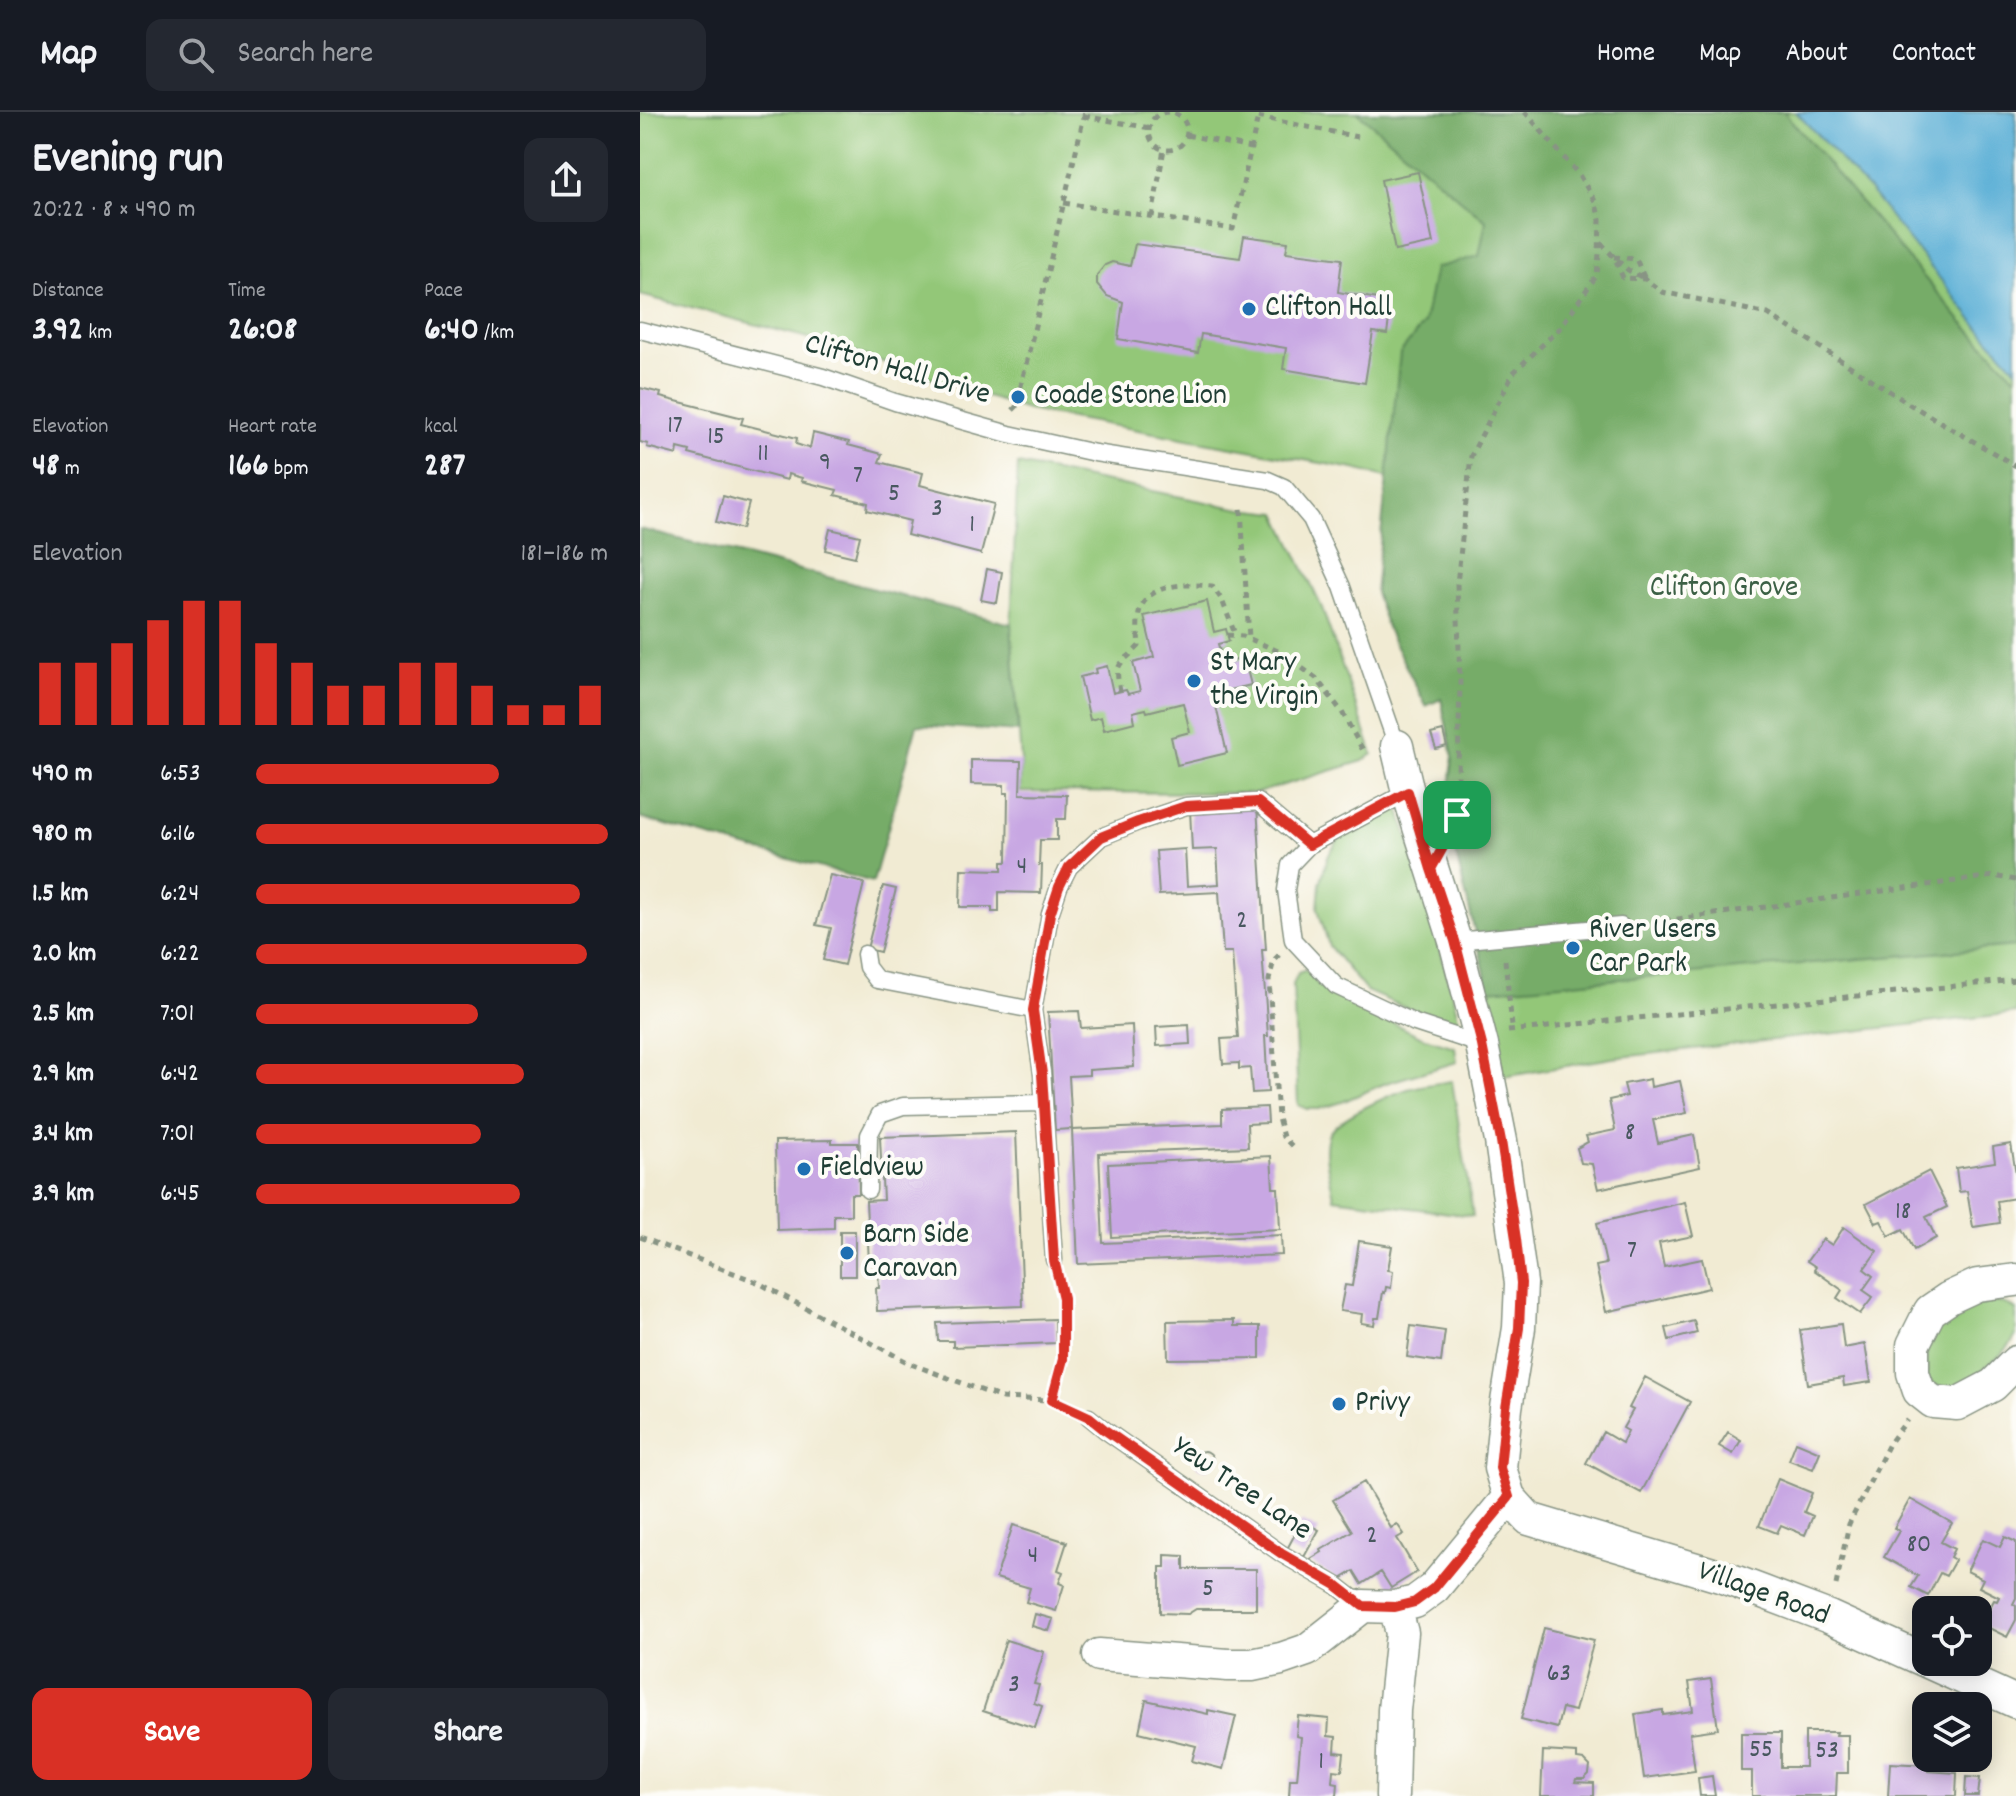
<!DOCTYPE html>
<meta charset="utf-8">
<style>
:root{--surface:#171b24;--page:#242831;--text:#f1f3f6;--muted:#9ea1a6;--line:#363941;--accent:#d93025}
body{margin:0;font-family:Dekko,sans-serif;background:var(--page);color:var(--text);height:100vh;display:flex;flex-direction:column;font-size:30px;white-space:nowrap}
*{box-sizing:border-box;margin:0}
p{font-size:26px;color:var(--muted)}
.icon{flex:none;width:44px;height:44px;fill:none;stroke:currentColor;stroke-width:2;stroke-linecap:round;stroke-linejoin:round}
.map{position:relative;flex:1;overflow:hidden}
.side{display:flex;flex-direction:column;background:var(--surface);width:640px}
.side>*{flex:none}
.buttons{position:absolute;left:1272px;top:1484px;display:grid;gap:16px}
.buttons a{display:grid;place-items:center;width:80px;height:80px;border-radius:16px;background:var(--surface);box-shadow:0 4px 20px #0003;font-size:40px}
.pin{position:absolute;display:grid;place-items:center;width:68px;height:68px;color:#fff;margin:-34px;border-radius:16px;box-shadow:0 4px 12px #0006}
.round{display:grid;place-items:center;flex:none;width:84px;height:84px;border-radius:16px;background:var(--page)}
.summary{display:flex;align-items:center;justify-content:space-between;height:136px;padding:0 32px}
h1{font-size:44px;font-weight:800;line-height:60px}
.metrics{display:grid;grid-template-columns:repeat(3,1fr);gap:12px;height:136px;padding:8px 32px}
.metrics div{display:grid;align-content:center}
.metrics b{font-size:34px;font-weight:800}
.metrics small{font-size:22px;font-weight:400}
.metrics p{font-size:22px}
.chart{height:224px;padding:16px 32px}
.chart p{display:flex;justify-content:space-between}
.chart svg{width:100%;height:144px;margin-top:8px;stroke:var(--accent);stroke-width:6}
.cta{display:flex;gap:16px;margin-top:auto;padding:16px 32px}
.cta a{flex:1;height:92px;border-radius:16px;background:var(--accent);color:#fff;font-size:32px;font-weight:800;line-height:92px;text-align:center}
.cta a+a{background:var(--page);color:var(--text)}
ul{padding:0 32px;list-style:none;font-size:26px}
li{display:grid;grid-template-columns:128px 96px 1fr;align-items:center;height:60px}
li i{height:20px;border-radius:10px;background:var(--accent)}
header{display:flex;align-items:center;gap:48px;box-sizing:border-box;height:112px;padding:0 40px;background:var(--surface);border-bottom:2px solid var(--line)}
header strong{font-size:38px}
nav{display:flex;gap:44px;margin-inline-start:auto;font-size:28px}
.search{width:560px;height:72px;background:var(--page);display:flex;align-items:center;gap:20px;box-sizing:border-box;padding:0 28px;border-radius:16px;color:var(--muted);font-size:30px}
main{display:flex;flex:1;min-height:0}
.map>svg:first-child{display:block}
</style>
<header>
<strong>Map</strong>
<div class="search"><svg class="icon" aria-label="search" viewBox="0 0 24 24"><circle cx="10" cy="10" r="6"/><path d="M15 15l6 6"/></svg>Search here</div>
<nav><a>Home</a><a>Map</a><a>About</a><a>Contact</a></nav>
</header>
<main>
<section class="side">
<div class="summary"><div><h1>Evening run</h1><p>20:22 · 8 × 490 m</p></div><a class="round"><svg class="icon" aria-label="share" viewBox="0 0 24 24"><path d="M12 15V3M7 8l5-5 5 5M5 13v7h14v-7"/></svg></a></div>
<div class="metrics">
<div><p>Distance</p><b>3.92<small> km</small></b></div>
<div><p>Time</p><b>26:08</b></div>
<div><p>Pace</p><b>6:40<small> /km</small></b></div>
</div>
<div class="metrics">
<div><p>Elevation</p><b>48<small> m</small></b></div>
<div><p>Heart rate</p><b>166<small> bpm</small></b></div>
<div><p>kcal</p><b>287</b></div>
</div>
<div class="chart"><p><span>Elevation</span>181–186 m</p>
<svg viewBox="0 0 160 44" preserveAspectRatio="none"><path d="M5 44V25M15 44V25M25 44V19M35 44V12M45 44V6M55 44V6M65 44V19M75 44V25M85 44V32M95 44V32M105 44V25M115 44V25M125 44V32M135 44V38M145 44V38M155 44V32"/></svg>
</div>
<ul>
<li><b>490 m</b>6:53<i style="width:69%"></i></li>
<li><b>980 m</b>6:16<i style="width:100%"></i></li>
<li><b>1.5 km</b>6:24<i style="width:92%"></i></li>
<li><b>2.0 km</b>6:22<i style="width:94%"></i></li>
<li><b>2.5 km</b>7:01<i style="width:63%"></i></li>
<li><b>2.9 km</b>6:42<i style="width:76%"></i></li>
<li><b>3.4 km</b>7:01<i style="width:64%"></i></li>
<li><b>3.9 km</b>6:45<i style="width:75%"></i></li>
</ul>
<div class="cta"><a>Save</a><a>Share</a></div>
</section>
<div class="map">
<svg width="1376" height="1684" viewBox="0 0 1376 1684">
<rect width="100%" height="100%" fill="#fdfcf7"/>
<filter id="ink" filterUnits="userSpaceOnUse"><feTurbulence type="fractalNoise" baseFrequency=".0125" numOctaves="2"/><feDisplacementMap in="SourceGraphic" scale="16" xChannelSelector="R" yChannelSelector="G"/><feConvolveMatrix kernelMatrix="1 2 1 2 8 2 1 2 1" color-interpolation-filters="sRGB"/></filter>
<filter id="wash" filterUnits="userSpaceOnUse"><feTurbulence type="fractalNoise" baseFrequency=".006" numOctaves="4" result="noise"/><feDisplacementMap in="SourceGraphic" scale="32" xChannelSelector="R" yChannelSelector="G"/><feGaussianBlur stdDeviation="1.8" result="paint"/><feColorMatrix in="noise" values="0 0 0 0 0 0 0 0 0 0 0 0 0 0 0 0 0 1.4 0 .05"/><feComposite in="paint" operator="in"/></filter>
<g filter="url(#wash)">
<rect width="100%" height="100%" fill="#f1ebd3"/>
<!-- green -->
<path fill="#93c778" stroke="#598256" stroke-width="2" d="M0 0H1156L1230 79 1341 218 1376 257V901L972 946 863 965 849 878 817 746 808 700 813 644 801 586 802 379 714 357 387 298 180 229 0 183Z
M378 352 601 397 637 401 682 496 733 642 723 649 617 681 380 680 381 649 371 512Z
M756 687 786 782 822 920 726 879 689 834 678 797 680 772 688 744 704 719Z
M666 858 683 877 782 925 815 935 817 950 746 971 702 990 679 997H667L658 993 653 872 658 861Z
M812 969 833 1104 694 1086C691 1067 682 1042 688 1024 693 1007 752 982 768 977 782 973 798 971 812 969Z
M1346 1190C1357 1190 1367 1190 1376 1198 1376 1205 1376 1215 1376 1223 1371 1238 1326 1276 1309 1277 1300 1277 1295 1273 1287 1268L1286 1235 1298 1209 1317 1198Z"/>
<!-- forest -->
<path fill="#76ac68" stroke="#4a744e" stroke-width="2" d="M717 0H1144L1322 210 1376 266V834L849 878 817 746 808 700 813 644 801 587 786 594 749 521 735 481 760 241 784 211 795 156 839 144 846 109Z
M0 417 371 512 378 620 277 613 233 770 0 706Z"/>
<!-- water -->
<path fill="#5aafd6" stroke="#3c7685" stroke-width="2" d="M1156 0H1376V257L1341 218 1230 79Z"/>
<g id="blocks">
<!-- building -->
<path fill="#c8a7e3" d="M778 60 793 131 755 139 741 68Z
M604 124 648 130 646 140 702 147 698 180 738 187 735 204 749 207 747 222 733 220 725 271 643 257 646 236 561 222 558 241 478 227 483 190 467 184 457 172V163L465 153 472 150 490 154 495 132 600 146Z
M0 276 21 281 20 285 103 306 101 312 157 326 156 332 165 335 170 336 173 321 209 330 208 333 242 342 239 350 283 361 280 373 354 392 341 442 267 423 270 409 227 398 228 391 195 383 197 378 161 369 162 366 148 362 147 368 49 342 50 339 38 336 37 343 7 335 8 332 0 330Z
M83 384 109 391 102 417 76 410Z
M190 417 220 424 215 445 185 438Z
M347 457 362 460 357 491 341 488Z
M567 489 574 520 586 517 589 529 578 532 583 551 604 546 611 573 573 582 587 641 537 653 531 625 550 620 543 591 507 600 506 597 493 600 495 610 464 618 461 605 450 608 440 565 456 561 455 557 467 554 473 581 486 578 488 582 500 579 493 551 514 545 504 504Z
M803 619 807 634 796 637 791 622Z
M331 648 381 649 380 682 427 683 426 707H417V728H400L399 753H402L401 781 359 780V800H352V795H320L321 757 361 758H362V750H367L368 681H364V673L331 672Z
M617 694 626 838H622L628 924H625L628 980 612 981 610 956 599 957V951L583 952 581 927 598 926 592 840H583L579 780 519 783 516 739 545 737 547 774 579 772 577 737 552 738 550 698Z
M190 763 224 771 204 853 183 848 191 816 176 813Z
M243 774 256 777 240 840 227 837Z
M439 899 441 916 492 913 494 955 449 958V963L429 964 432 1017 415 1018 408 900Z
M549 913 550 932 517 934 516 915Z
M1010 967 1011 975 1040 969 1047 1001 1013 1008 1018 1031 1054 1023 1060 1055 958 1077 952 1052 941 1051 937 1036 948 1030 946 1024 975 1018 969 988 987 984 984 972Z
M627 995 628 1011 607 1012 608 1035 459 1041 463 1131 641 1123 642 1143 438 1152 432 1018 582 1012V997Z
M376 1020 383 1194 237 1199 236 1176H239L238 1155 251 1154V1150L229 1151 226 1089 243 1088 240 1025Z
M192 1028V1031H218L219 1082H211V1103H194V1116L137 1118 135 1029Z
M1371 1032 1376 1062V1086L1357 1089 1360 1111 1333 1115 1327 1079 1319 1080 1316 1056 1355 1050 1353 1035Z
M631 1044 633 1076H638L640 1117 472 1125 468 1052Z
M1289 1059 1307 1095 1286 1105 1296 1126 1274 1138 1263 1117 1249 1124 1241 1109 1236 1111 1226 1092Z
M1045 1090 1053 1124 1019 1131 1024 1155 1062 1147 1069 1176 966 1200 956 1154 966 1152 957 1111Z
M1204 1115 1237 1139 1224 1157 1233 1164 1223 1178 1233 1185 1220 1202 1197 1186 1202 1178 1174 1158 1176 1155 1167 1149 1183 1127 1192 1133Z
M200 1119H215V1164H200Z
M719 1129 752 1134 748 1158 753 1159 751 1176 746 1175 745 1181 743 1180 739 1206H735L734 1213 721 1211 722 1202 700 1199 705 1173 712 1174Z
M415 1207 416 1231 313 1235V1229H298L297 1211Z
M594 1208V1214H620V1246L528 1247 527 1209Z
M1054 1209 1057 1221 1029 1228 1026 1216Z
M1201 1212 1204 1236 1225 1232 1231 1270 1204 1274 1203 1266 1168 1272 1160 1218Z
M771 1214 805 1219 801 1250 767 1245Z
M1005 1265 1050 1290 1001 1381 946 1351 963 1320 982 1331 988 1319 983 1316 993 1298 989 1296Z
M1088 1320 1101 1328 1093 1342 1079 1334Z
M1156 1330 1180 1340 1173 1357 1149 1348Z
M555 1348a9 9 0 1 1 18 0a9 9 0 1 1-18 0Z
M1138 1367 1172 1381 1164 1400 1173 1404 1165 1423 1141 1413 1137 1421 1119 1414Z
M724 1370 751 1416 757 1412 764 1422 757 1426 777 1460 751 1476 741 1460 722 1472 714 1459 699 1468 667 1449 682 1440 681 1438 712 1419 693 1388Z
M1270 1387 1312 1411 1301 1430 1314 1437 1310 1445 1315 1448 1306 1464 1300 1461 1288 1484 1271 1475 1278 1464 1244 1445 1259 1419 1254 1416Z
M662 1409 679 1418 664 1445 647 1437Z
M373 1413 427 1430 418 1458 423 1460 419 1471 424 1473 416 1499 386 1490 390 1476 356 1466Z
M1365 1425 1376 1430V1486L1373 1492 1376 1494V1508L1367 1525 1341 1512 1354 1488 1357 1489 1359 1485 1339 1475 1343 1467 1327 1459 1343 1427 1360 1435Z
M525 1443 544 1444V1457H616V1497H556L548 1502 520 1501V1455H525Z
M395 1502 413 1507 409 1519 392 1514Z
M904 1516 954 1528 935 1599 922 1596 917 1616 881 1607Z
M366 1528 404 1540 394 1572 399 1573 394 1591 402 1594 395 1616 343 1599Z
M1071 1567 1078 1617 1050 1621 1055 1659 1004 1666 995 1602 1023 1598V1603L1053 1599 1049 1570Z
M506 1588 568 1602V1598L596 1604 583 1657 552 1649 556 1634 499 1620Z
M658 1604 689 1607 688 1624 696 1625 695 1640 704 1641 702 1659 693 1658 692 1670 698 1671 697 1684H649L650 1667H657L661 1625 656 1624Z
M1165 1620H1197L1196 1623H1208V1661H1197L1196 1684H1112V1659H1101V1621H1141V1655H1165Z
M903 1639 937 1641V1647L944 1648 950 1654 949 1662 944 1667H936L935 1670 954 1671V1684H901Z
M1250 1651 1288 1653V1659L1317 1661 1316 1684H1248Z
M1072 1664 1075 1684H1060L1058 1666Z
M1326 1665 1340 1666 1338 1684H1325Z"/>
</g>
</g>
<g filter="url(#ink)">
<use href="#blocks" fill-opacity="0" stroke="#889484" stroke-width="2"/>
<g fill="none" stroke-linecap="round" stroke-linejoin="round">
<!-- lane casing -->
<g stroke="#889484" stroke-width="19">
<path id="lane" d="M0 218 183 265 255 290 369 322 455 341 628 368 644 375 671 407 702 475 757 634
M768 680 669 733 650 753 646 778 653 828 696 874 775 911 842 933
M815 829 981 814
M225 842 227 855 237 868 393 898
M228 1078 229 1023 240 1002 263 994 404 991
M414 1148 402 962 393 898 410 802 419 775 429 755 461 725 498 710 546 694 618 690 669 733
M449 1305 465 1318 642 1442 696 1473 723 1494"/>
</g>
<!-- street casing -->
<g stroke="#889484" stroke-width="35">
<path id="street" d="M757 634 768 680 815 829 842 933 861 1029 881 1171 879 1216 866 1296 860 1356 869 1385 889 1407 1083 1465 1123 1480 1189 1505 1376 1590
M1376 1168 1337 1173 1309 1186 1290 1199 1273 1233V1261L1279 1279 1293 1290 1317 1292 1353 1273 1376 1250
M459 1543 588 1553H612L641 1547 667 1538 723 1494 755 1495
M752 1684 754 1598 762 1521 755 1495 775 1490 794 1476 869 1385"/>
</g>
<!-- path -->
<path stroke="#889484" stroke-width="5" stroke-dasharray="6 6" stroke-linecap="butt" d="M509 19a19 19 0 1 1 38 0a19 19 0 1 1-38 0Z
M444 4 510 16
M618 5 718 25
M547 23 611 36
M424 91 593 117 619 0
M512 105 524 37
M961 131 974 145 983 166 1005 167 1022 180 1128 202 1271 293 1376 354
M974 145 996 147 1005 167 988 158Z
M373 298 376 295 445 0
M601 397 609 526
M587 523 603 524 638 539 676 566 702 600 725 642
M480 579C474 549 479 555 499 534 498 522 496 507 501 495 513 470 549 472 572 474L582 488 595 522
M813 717 817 703 820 572 817 472 831 344 873 261 919 217 957 163 959 142 960 108 955 89 939 63 885 0
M1001 812 1353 764 1376 768
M639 843 634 848 629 868 638 1006 643 1025 654 1036
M865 848 872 914
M868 919 1376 868
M0 1125 117 1170 271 1252 362 1286 412 1288 430 1296
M412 1288 423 1247V1186L419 1170
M1196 1473 1209 1412 1249 1332 1267 1308"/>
<!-- lane -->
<use href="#lane" stroke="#fff" stroke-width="16"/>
<!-- street -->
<use href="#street" stroke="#fff" stroke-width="32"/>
</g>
</g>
<g fill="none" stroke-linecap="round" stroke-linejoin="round" filter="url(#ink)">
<!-- route casing -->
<g stroke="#fff" stroke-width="16">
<path id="route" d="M817 703 813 717 791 757 768 680 669 733 618 690 546 694 498 710 461 725 429 755 419 775 410 802 393 898 402 962 414 1148 423 1186V1247L412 1288 449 1305 465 1318 642 1442 696 1473 723 1494 755 1495 775 1490 794 1476 869 1385 860 1356 866 1296 879 1216 881 1171 876 1127 861 1029 842 933 815 829 791 757 813 717 818 713 817 703"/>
</g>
<!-- route -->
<use href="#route" stroke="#d93025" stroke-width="10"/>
</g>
<!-- markers -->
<g fill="#1f6fb2" stroke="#fdfcf7" stroke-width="3">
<circle cx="609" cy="197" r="8"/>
<circle cx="378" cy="285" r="8"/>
<circle cx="554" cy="569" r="8"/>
<circle cx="933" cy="836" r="8"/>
<circle cx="164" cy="1057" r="8"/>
<circle cx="207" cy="1141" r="8"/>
<circle cx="699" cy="1292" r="8"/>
</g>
<g text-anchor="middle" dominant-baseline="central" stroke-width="8" stroke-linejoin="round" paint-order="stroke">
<!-- number labels -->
<g font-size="26" fill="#495860">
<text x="35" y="314">17</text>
<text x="76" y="325">15</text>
<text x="123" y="342">11</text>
<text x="185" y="351">9</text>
<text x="218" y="364">7</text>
<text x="254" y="382">5</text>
<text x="297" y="397">3</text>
<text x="332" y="413">1</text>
<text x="382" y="755">4</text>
<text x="602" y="809">2</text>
<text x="990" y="1021">8</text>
<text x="1263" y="1100">18</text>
<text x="992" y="1139">7</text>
<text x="732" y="1424">2</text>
<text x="1279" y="1433">80</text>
<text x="393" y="1444">4</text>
<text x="568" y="1477">5</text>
<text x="919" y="1562">63</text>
<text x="374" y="1573">3</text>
<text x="1121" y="1638">55</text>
<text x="1187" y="1639">53</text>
<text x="681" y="1650">1</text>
</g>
<!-- poi labels -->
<g font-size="30" fill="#1f3d34" stroke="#fdfcf7" text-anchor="start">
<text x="625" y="197">Clifton Hall</text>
<text x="394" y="285">Coade Stone Lion</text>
<text x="570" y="552">St Mary<tspan x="570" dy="34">the Virgin</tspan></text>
<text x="949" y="819">River Users<tspan x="949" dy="34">Car Park</tspan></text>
<text x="180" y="1057">Fieldview</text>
<text x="223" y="1124">Barn Side<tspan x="223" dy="34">Caravan</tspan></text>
<text x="715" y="1292">Privy</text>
</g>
<!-- street labels -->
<g font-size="30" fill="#1f3d34" stroke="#fdfcf7">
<text transform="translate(257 259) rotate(16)">Clifton Hall Drive</text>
<text transform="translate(601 1378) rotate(34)">Yew Tree Lane</text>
<text transform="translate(1123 1483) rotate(20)">Village Road</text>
</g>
<!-- park labels -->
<g font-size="30" fill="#3c6045" stroke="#fdfcf7">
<text x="1084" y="477">Clifton Grove</text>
</g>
</g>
</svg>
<div class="buttons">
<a><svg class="icon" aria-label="locate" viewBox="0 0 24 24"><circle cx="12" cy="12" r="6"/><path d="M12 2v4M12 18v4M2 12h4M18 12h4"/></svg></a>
<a><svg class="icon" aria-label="layers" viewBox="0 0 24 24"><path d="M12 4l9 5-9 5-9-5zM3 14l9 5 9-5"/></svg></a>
</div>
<div class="pin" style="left:817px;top:703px;background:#1e9e55"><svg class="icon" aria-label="arrive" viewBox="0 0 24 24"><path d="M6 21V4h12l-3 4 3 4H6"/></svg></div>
</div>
</main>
